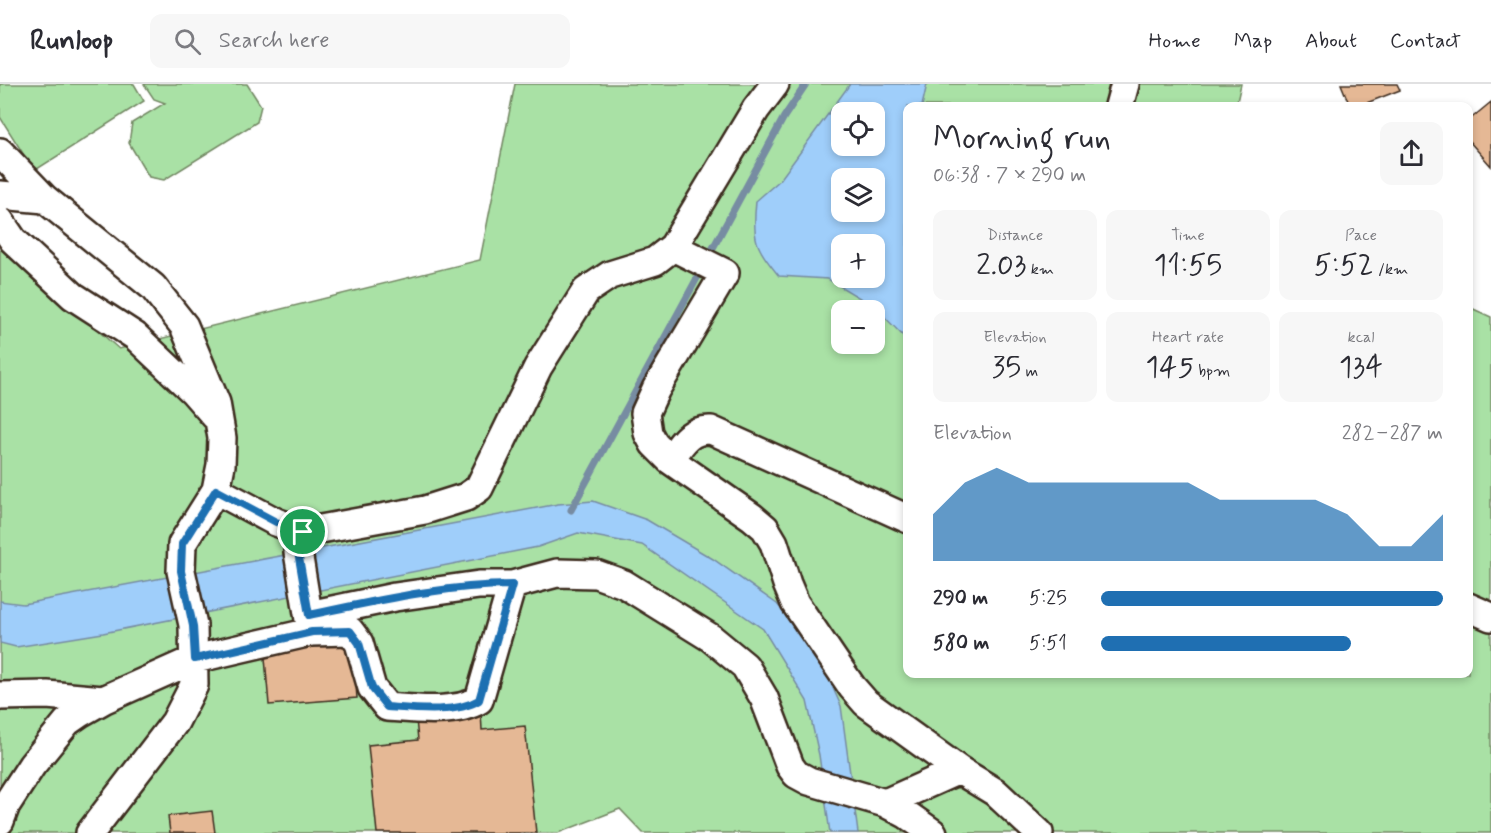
<!DOCTYPE html>
<meta charset="utf-8">
<style>
:root{--surface:#fff;--page:#f7f7f7;--text:#2b2b33;--muted:#7c7c81;--line:#e1e1e2;--accent:#1f6fb2}
body{margin:0;font-family:Mynerve,sans-serif;background:var(--page);color:var(--text);height:100vh;display:flex;flex-direction:column;font-size:22px;white-space:nowrap}
*{box-sizing:border-box;margin:0}
p{font-size:20px;color:var(--muted)}
.icon{flex:none;width:33px;height:33px;fill:none;stroke:currentColor;stroke-width:2;stroke-linecap:round;stroke-linejoin:round}
.map{position:relative;flex:1;overflow:hidden}
.details{position:absolute;left:903px;top:18px;width:570px;height:576px;display:flex;flex-direction:column;background:var(--surface);border-radius:12px;box-shadow:0 3px 9px #0003}
.details>*{flex:none}
.fabs{position:absolute;left:831px;top:18px;display:grid;gap:12px}
.fabs a{display:grid;place-items:center;width:54px;height:54px;border-radius:12px;background:var(--surface);box-shadow:0 3px 9px #0003;font-size:30px}
.pin{position:absolute;display:grid;place-items:center;width:51px;height:51px;color:#fff;margin:-26px;border:3px solid #fff;border-radius:50%;box-shadow:0 2px 6px #0007}
.round{display:grid;place-items:center;flex:none;width:63px;height:63px;border-radius:12px;background:var(--page)}
.head{display:flex;align-items:center;justify-content:space-between;height:102px;padding:0 30px}
h1{font-size:33px;font-weight:600;line-height:45px}
.metrics{display:grid;grid-template-columns:repeat(3,1fr);gap:9px;height:102px;padding:6px 30px}
.metrics div{display:grid;align-content:center;border-radius:12px;background:var(--page);text-align:center}
.metrics b{font-size:30px;font-weight:600}
.metrics small{font-size:16px;font-weight:400}
.metrics p{font-size:16px}
.chart{height:168px;padding:12px 30px}
.chart p{display:flex;justify-content:space-between}
.chart svg{width:100%;height:108px;margin-top:6px;fill:var(--accent);opacity:.7}
ul{padding:0 30px;list-style:none;font-size:20px}
li{display:grid;grid-template-columns:96px 72px 1fr;align-items:center;height:45px}
li i{height:15px;border-radius:8px;background:var(--accent)}
header{display:flex;align-items:center;gap:36px;box-sizing:border-box;height:84px;padding:0 30px;background:var(--surface);border-bottom:2px solid var(--line)}
header strong{font-size:28px}
nav{display:flex;gap:33px;margin-inline-start:auto;font-size:21px}
.search{width:420px;height:54px;background:var(--page);display:flex;align-items:center;gap:15px;box-sizing:border-box;padding:0 21px;border-radius:12px;color:var(--muted);font-size:22px}
.map>svg:first-child{display:block}
</style>
<header>
<strong>Runloop</strong>
<div class="search"><svg class="icon" aria-label="search" viewBox="0 0 24 24"><circle cx="10" cy="10" r="6"/><path d="M15 15l6 6"/></svg>Search here</div>
<nav><a>Home</a><a>Map</a><a>About</a><a>Contact</a></nav>
</header>
<div class="map">
<svg width="1491" height="749" viewBox="0 0 1491 749">
<rect width="100%" height="100%" fill="#fff"/>
<filter id="ink" filterUnits="userSpaceOnUse"><feTurbulence type="fractalNoise" baseFrequency=".0167" numOctaves="2"/><feDisplacementMap in="SourceGraphic" scale="12" xChannelSelector="R" yChannelSelector="G"/><feConvolveMatrix kernelMatrix="1 2 1 2 8 2 1 2 1" color-interpolation-filters="sRGB"/></filter>
<g filter="url(#ink)">
<!-- green -->
<path fill="#a9e1a5" stroke="#728662" stroke-width="1.5" fill-rule="evenodd" d="M0 0H134L144 17 34 87 0 33Z
M144 0H247L261 22 257 38 164 96 149 93 129 59 132 39 165 19 154 15Z
M515 0H1241L1236 22H908V590H1468L1469 223 1491 233V749H643L620 725 558 749H0V161L119 265 480 176ZM842 28H874V62H842ZM842 94H874V128H842ZM842 160H874V194H842ZM842 226H874V260H842Z"/>
<!-- water -->
<path fill="#9fcefa" stroke="#778ca2" stroke-width="1.5" fill-rule="evenodd" d="M850 0H927L922 22H908L907 256 875 223 828 195 779 192C755 162 752 156 756 117L780 96ZM842 28H874V62H842ZM842 94H874V128H842ZM842 160H874V194H842Z
M593 417 647 436 713 475 777 520 816 566 841 622 858 749H830L819 671 807 617 763 545 642 461 578 449 538 463 103 549 16 563 0 559V517L23 520 558 420Z"/>
<g fill="none" stroke-linecap="round" stroke-linejoin="round">
<!-- stream -->
<path stroke="#778ca2" stroke-width="7" d="M707 175 784 33 806 0
M571 426 702 185"/>
</g>
<!-- building -->
<path fill="#e5b895" stroke="#3b2a1e" stroke-width="1.5" d="M1341 0H1397L1400 6 1359 22H1350Z
M1491 18V82L1468 56V37Z
M352 554 357 614 269 621 264 562Z
M481 628 482 646 525 642 536 749H377L368 661 418 656 416 635Z
M212 727 215 749H170L168 732Z"/>
<g fill="none" stroke-linecap="round" stroke-linejoin="round">
<!-- minor casing -->
<g stroke="#3b2a1e" stroke-width="32">
<path id="minor" d="M1119 22 1125 0
M0 68 45 115 153 203 184 242 216 319 222 354 221 381 216 406 182 460 181 487 193 541 194 601 175 638 90 749
M0 111 45 115
M0 137 13 156 73 212 135 252 194 308 215 332
M673 163 725 189 656 305 645 329 648 349 654 360 670 376 752 433 765 444 774 459 787 500 795 519 852 603 866 619 959 686 995 708 1039 749
M670 376C681 360 689 345 711 346L908 435
M216 406 276 438 304 448 425 426 466 413 479 404 538 283 586 207 610 191 655 177 673 163 756 25 775 0
M1468 523 1491 533
M309 531 395 513 479 501H512L557 489 596 490 624 500 711 554 745 582 764 614 790 682 796 690 809 697 885 719
M311 548 350 547 359 559 372 604 387 623C414 625 456 630 479 616L512 501
M0 612 47 611 103 616
M0 737 6 721 32 681 67 638 80 629 103 616 195 575 311 548 298 468 304 448
M933 749 906 730 885 719 959 686"/>
</g>
<!-- minor -->
<use href="#minor" stroke="#fff" stroke-width="27"/>
</g>
</g>
<g fill="none" stroke-linecap="round" stroke-linejoin="round" filter="url(#ink)">
<!-- route casing -->
<g stroke="#fff" stroke-width="12">
<path id="route" d="M216 406 276 438 303 448 298 468 309 531C376 517 443 501 512 501L479 616C456 630 414 625 387 623L372 604 359 559 350 547 312 548 195 575 193 542 181 487 182 460Z"/>
</g>
<!-- route -->
<use href="#route" stroke="#1f6fb2" stroke-width="8"/>
</g>
</svg>
<div class="fabs">
<a><svg class="icon" aria-label="locate" viewBox="0 0 24 24"><circle cx="12" cy="12" r="6"/><path d="M12 2v4M12 18v4M2 12h4M18 12h4"/></svg></a>
<a><svg class="icon" aria-label="layers" viewBox="0 0 24 24"><path d="M12 4l9 5-9 5-9-5zM3 14l9 5 9-5"/></svg></a>
<a>+</a>
<a>−</a>
</div>
<div class="pin" style="left:303px;top:448px;background:#1e9e55"><svg class="icon" aria-label="arrive" viewBox="0 0 24 24"><path d="M6 21V4h12l-3 4 3 4H6"/></svg></div>
<section class="details">
<div class="head"><div><h1>Morning run</h1><p>06:38 · 7 × 290 m</p></div><a class="round"><svg class="icon" aria-label="share" viewBox="0 0 24 24"><path d="M12 15V3M7 8l5-5 5 5M5 13v7h14v-7"/></svg></a></div>
<div class="metrics">
<div><p>Distance</p><b>2.03<small> km</small></b></div>
<div><p>Time</p><b>11:55</b></div>
<div><p>Pace</p><b>5:52<small> /km</small></b></div>
</div>
<div class="metrics">
<div><p>Elevation</p><b>35<small> m</small></b></div>
<div><p>Heart rate</p><b>145<small> bpm</small></b></div>
<div><p>kcal</p><b>134</b></div>
</div>
<div class="chart"><p><span>Elevation</span>282–287 m</p>
<svg viewBox="0 0 160 44" preserveAspectRatio="none"><path d="M0 44V25L10 12L20 6L30 12L40 12L50 12L60 12L70 12L80 12L90 19L100 19L110 19L120 19L130 25L140 38L150 38L160 25V44z"/></svg>
</div>
<ul>
<li><b>290 m</b>5:25<i style="width:100%"></i></li>
<li><b>580 m</b>5:51<i style="width:73%"></i></li>
</ul>
</section>
</div>
